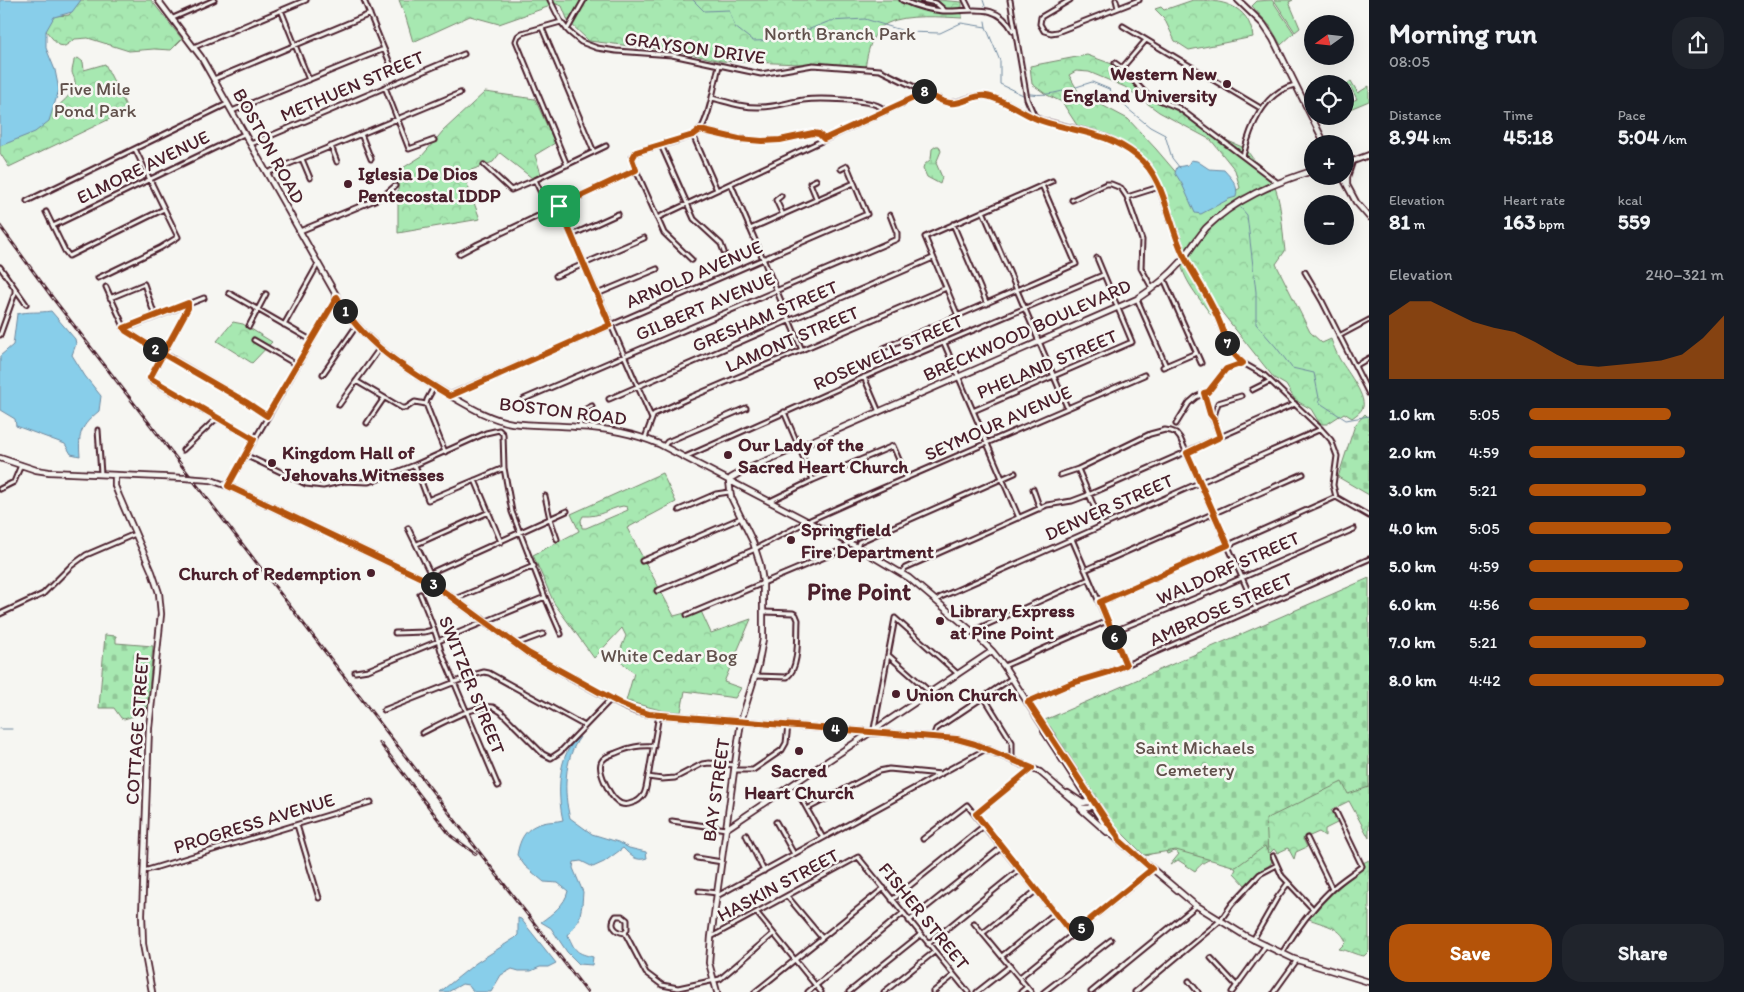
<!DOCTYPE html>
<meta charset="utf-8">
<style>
:root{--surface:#171b24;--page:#20242c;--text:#f1f3f6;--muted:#9ea1a6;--accent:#b45309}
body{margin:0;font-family:Itim,sans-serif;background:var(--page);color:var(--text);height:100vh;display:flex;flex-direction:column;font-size:19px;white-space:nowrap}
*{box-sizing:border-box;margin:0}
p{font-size:16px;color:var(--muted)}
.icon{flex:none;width:28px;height:28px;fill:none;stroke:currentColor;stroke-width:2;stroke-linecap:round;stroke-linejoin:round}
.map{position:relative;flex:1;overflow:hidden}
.drawer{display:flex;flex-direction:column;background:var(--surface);width:375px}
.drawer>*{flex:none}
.needle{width:32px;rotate:255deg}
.buttons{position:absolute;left:1304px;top:15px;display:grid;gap:10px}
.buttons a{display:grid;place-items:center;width:50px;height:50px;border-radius:50%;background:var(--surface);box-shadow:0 5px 20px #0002;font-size:25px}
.pin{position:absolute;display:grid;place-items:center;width:42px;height:42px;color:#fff;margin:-21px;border-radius:10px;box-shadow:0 2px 8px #0006}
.km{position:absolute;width:25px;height:25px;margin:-12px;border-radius:50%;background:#222;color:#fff;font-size:14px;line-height:25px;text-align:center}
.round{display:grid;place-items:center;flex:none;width:52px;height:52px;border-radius:20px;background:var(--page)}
.headline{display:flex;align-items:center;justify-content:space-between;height:85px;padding:0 20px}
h1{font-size:28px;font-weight:700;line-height:38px}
.figures{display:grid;grid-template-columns:repeat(3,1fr);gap:8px;height:85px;padding:5px 20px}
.figures div{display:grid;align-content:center}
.figures b{font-size:21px;font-weight:700}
.figures small{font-size:14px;font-weight:400}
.figures p{font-size:14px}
.chart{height:140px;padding:10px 20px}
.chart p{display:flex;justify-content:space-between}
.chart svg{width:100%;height:90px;margin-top:5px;fill:var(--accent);opacity:.7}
.primary-button{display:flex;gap:10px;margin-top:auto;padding:10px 20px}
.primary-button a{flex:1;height:58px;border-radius:20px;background:var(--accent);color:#fff;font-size:20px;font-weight:700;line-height:58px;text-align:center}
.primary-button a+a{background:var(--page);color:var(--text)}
ul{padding:0 20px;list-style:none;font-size:16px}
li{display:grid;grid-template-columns:80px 60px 1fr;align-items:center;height:38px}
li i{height:12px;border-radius:6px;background:var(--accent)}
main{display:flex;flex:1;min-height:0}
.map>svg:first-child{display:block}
</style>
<main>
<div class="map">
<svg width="1369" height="992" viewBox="0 0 1369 992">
<defs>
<pattern id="forest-crowns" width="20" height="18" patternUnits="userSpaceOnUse" patternTransform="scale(1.25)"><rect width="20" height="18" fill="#a7e8b1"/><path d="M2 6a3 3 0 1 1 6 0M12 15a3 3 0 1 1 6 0" fill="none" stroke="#91c798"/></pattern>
<pattern id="wetland-marsh" width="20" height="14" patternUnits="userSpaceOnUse" patternTransform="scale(1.25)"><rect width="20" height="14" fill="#a7e8b1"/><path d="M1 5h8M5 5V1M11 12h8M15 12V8" fill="none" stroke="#91c798"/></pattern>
<pattern id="cemetery-stones" width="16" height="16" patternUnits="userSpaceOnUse" patternTransform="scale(1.25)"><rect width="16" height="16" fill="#a7e8b1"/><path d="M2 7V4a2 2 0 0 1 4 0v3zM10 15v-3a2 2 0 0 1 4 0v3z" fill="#91c798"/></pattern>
</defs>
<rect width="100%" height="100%" fill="#f6f6f2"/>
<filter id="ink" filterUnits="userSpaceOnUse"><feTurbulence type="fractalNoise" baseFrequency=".02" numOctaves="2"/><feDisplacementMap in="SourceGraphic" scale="10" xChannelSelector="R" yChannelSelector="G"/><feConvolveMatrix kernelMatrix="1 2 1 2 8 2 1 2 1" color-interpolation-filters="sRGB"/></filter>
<g filter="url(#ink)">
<!-- grass -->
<path fill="#a7e8b1" stroke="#78846e" d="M1272 0 1294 33 1281 45 1270 26 1252 6 1257 1Z
M1274 0H1293L1289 2 1300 28 1295 32Z
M1351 81 1358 93 1369 86V101L1345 111V104L1357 99 1350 86H1348L1347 84Z"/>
<!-- forest -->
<path fill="url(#forest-crowns)" stroke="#78846e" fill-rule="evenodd" d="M80 0H151L182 39 171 50 154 49 129 51 88 38 75 39 65 46 58 45 46 31 48 24 54 16 69 15Z
M399 0H938L962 2V18C943 17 905 14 888 23 871 31 867 54 865 70L855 69 854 66 721 61 681 52 589 41 568 21 562 6 556 4 499 24 470 16 413 42 406 18Z
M1193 0C1221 0 1249 4 1253 37L1189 50 1175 41 1164 18 1155 9 1161 7 1164 10Z
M1087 55 1112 64 1158 100 1228 141 1247 149C1252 162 1265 167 1271 178 1282 198 1282 229 1285 251L1276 264 1310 332 1322 343 1331 339C1333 345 1336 352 1339 358 1345 369 1366 394 1363 407 1361 412 1356 415 1352 418L1344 413 1327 424H1320L1311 409 1295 400 1286 385 1274 378 1220 310 1211 315C1199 297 1177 274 1181 252L1156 177 1145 160 1109 140 1080 130 1062 102 1047 95 1032 84 1030 66ZM1076 71 1089 72 1125 87 1159 112 1211 140 1235 170 1240 188 1219 202 1202 203 1156 149 1128 119 1079 93 1069 75Z
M78 58 83 62 84 70 105 64 127 108 116 116 9 167 0 153V133C23 123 63 112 74 87 77 81 73 77 72 72 72 68 74 64 74 60Z
M485 92 535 99 555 143 535 155 541 174 532 178 500 153 493 162 463 173 480 219 398 233V171L422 156 443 131Z
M233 322 243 324 272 342 252 363 217 341Z
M662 473 676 502 627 528 674 616 700 609 711 633 751 619 724 682 741 688 735 698 685 691 681 712 664 711 626 701 634 673 617 658 626 636 622 628 594 658 554 603 533 555 579 531 571 514ZM623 506 627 507 628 510 586 528H582L581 520 583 516C601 517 607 509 623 506Z
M1369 759V838L1349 801 1331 810 1335 816 1334 818 1337 823 1325 829V836L1319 832 1303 839 1307 847 1296 852 1294 859 1288 848 1277 853 1274 849 1269 854 1272 861 1270 865 1259 871 1246 886 1234 873 1236 869C1219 857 1209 854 1195 871L1178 860 1170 865 1179 854 1175 851 1167 854 1165 849H1162L1146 856 1137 846Z
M1369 860V951L1364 956C1355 955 1348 950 1339 949L1346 942C1340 926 1323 925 1309 919 1325 900 1342 883 1363 868L1364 866 1363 863Z"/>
<!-- wetland -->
<path fill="url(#wetland-marsh)" stroke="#78846e" d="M936 146H939L941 151 936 163 942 177 940 184 927 177 923 168 924 165 931 159 932 149Z"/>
<!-- cemetery -->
<path fill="url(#cemetery-stones)" stroke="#78846e" d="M1365 414 1369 418V495L1338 477 1355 425Z
M1369 578V787L1348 794 1342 782 1266 819 1268 853 1265 846 1236 867 1176 850 1144 855 1111 822 1045 720Z
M105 635 116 636V643L153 646 147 712 124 719 121 718 114 708H99Z"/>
<!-- water -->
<path fill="#88ceea" stroke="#6f889e" d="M0 0H81L72 12 54 17 46 31V48L55 70 59 90 49 121 35 132 0 146Z
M1191 160 1197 161 1209 169 1224 170C1232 179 1239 185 1236 197L1229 199 1201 214 1195 213 1182 184 1175 173 1177 167 1188 165Z
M51 311 75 339 76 344 72 355 85 376 101 396 99 411C81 426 78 433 80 456L71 454 65 444 16 426 15 419 0 410V356L13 345 17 314C28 311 39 313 51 311Z
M580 737C564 759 563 792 570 818L592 834 618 842 629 848 646 852 647 858C636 862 631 856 623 848L604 862 593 867 581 861 574 862 573 868 583 892 582 905 579 920 568 935C575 952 577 953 593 957L592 965 579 964 567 952 551 928 541 922C552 914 565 905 568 891L558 883 544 882 525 866 517 855C520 838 526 827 543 823 550 821 556 822 563 820 557 796 557 751 580 737Z
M518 918 521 919 556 963 548 967H540L531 971H519L512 969 501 975 491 992H474L468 985 462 984 448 992H440L476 963 515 938 518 935Z"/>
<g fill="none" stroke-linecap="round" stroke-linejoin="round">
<!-- stream -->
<path stroke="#6f889e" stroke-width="1" d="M693 0 704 11 729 10 735 27 753 41 782 40 830 21 865 19 907 32 940 33 961 23 986 27 1000 61V84L1023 95
M983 0 985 6
M985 21 986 27
M1030 94C1051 97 1072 88 1092 82L1109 89 1128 109 1150 127 1165 135 1172 158 1180 168
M1241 208 1247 215 1256 292V324L1276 347 1292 368 1314 373 1320 403 1346 420 1369 416
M0 729H12"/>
<!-- minor casing -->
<g stroke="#4a1f2b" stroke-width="7">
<path id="minor" d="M550 0 561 22 569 32 581 42 597 48 616 51 672 55 761 74 813 65 880 70 945 102C959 105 967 96 980 96 998 95 1023 112 1039 120
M902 0C915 6 929 10 943 11 971 12 997 1 1013 31
M922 0 936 3 944 10
M965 0 970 10
M1010 0 1027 99 1034 115 1041 120 1093 133 1108 138 1131 151 1148 166 1159 187 1184 257 1215 311 1229 349 1243 363
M1070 0 1041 17 1040 24 1044 31 1051 33 1057 32 1139 0
M1116 0 1118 8
M281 10 309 80
M173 18 214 0
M561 22 522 33 518 36 516 41 567 165
M1123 26 1262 109
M542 28 594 152
M567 30 584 0
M194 47 306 0
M384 49 390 63
M1115 63 1122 68 1147 95 1179 108 1278 183
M1122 68 1146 40
M214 79 370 14
M385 87 409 149 434 140
M712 98C728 102 744 108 761 107 775 107 789 102 803 100 818 98 871 99 882 108L884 112
M232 111 384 49 364 0
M700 130 739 139 762 141 780 140 813 133 819 134 824 139
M361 134 371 159
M693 135 717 190
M251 144 464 54
M661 145 694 219 721 244 724 252
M331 146 337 162
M1243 156C1250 128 1263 92 1295 85
M302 159 310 178
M484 165 511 190 535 180 606 146
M267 173 460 93
M535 180 549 210
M816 180 810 183 817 200
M731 184 802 350
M781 196 776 200 783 215
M1127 197 1159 187
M1072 200 1106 184H1111L1121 188 1127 197 1142 240 1141 268 1152 288
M27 201 227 104
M559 206 652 419 645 438
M983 211 1067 407
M46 212 65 251 69 256 164 209
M657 218 920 95 923 91
M953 224 987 304
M53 226 244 134
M750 229 854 183
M300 231 382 197 395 186
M572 235 618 214
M459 254 476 245 636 170
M692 260 664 233 636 170 632 157 636 153 639 151C652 147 690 139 698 132 709 124 715 80 719 66
M0 267 26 304
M1305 272 1322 301 1369 394
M556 276 644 238
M98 278 160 248 178 237 135 149
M1164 279 1201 363
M106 287 126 331 246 402 267 416
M229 293 311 340
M597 294 657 269
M110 298 144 284 155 316
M1137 299 1166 366
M188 303V308L150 379 254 439
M958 316 925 237 1052 181
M284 325 318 264
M249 326 266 294
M124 329 204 298
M0 335 15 293V289
M1339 336 1369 320
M254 340 297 365
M944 343 1019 518
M884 348 1076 264 1042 185
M1355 366 1369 358
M1163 367 1196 353
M323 374 357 325
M864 377 879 412
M356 381 402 408H406L415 402 426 404 427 400 434 387
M1252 390 1270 381
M1204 393 1210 414 1213 419 1220 437
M450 395 867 214 847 166 841 169
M524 399 897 239V233L890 215
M609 399 933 258
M426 404 445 452
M339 405 380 348
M973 411 1132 342 1097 258
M784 412 813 480
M652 419 654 414 689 398 946 288
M1213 419 1218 403 1241 396
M367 423 384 398
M1176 424 1189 403 1196 397 1208 392 1226 369 1243 363 1264 375 1321 429 1331 440 1337 456 1333 485 1336 497
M580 427C580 414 580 411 592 406
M98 430 101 474
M664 446 667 442 674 439 746 408
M183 450 217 418
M245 455 306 484 323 486 344 481 368 482 376 480 415 465 486 433 499 430 503 434 504 468 512 512 545 597 561 634
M685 457 896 363 1103 275
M415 465 428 500 504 468
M1078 469 1102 525
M1060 475 1078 469 1150 434 1165 430 1171 431 1176 433 1180 438 1256 609
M475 480 501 542
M228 486 337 297
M0 489 14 482 21 465
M1033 489 1040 509
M545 496 550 519 557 539
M1336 497 1369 516
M770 501 813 480 893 446 907 478
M679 510 716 494 729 492
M408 528 430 573 425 580
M1072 539 1126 665
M417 544 489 512
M857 547 859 542 1015 473
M642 561 741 518
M1085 570 1303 474
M902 572 905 568 1047 505 1072 501 1088 495 1295 404
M430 573 567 511
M657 591 753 550 808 521 855 500 1144 375
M420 594C428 613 436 632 441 651L498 786
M455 599 534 566
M937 600 941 597 1321 429
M1100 602 1336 497
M0 614 43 594 71 566 86 555 135 534
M687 615 844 549 848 542
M1112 632 1198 597 1354 529
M395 633 424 632 433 630
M974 633 977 629 1089 579
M516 644 543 634
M888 655 930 692
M1004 666 1107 621
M355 672 368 670 545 597
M755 676 787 677C800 668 797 635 798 620L796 615 793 613 764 612
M984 697 1012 742V759
M1028 702 1072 683 1117 669 1369 559
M384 710 473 675 484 672 489 673 585 726
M874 729 895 618 958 674
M422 733C438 725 475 704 493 707L501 712 543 754 551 758 560 752 611 699
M933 737 936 729 1012 678
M654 746C639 745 630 747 616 753 610 755 603 757 601 763 598 772 610 796 617 801 621 805 627 805 632 803 637 802 641 799 644 794 647 788 647 779 649 772 652 753 656 734 659 714
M734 770H753L782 750 786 743 788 725
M648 777 662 779 675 778 702 764 709 763 735 765
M802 800 823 838
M807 809 879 771 889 769 941 774
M976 814 1031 769
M672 821 726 829
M776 822 794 854
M297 825 319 898
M746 835 764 871
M1307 838 1332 889
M923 839 967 805 1072 934
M1273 856 1282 876 1313 909
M697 858 722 862
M144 871 371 802
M699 891 717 893
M717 896 986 749
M787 896 822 938
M892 900 985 825
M757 913 821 992
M909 921 1002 847
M974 923 1031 992
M625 933 627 929V920L622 916H616C609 925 615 932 625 933L646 973 662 985 678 988 720 979 773 934
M983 933 1037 890
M711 937 858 857 968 992
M1253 940 1277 898 1288 883
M928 944 1020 869
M1282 953C1296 930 1311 909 1331 890 1340 881 1352 874 1362 866L1336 812
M1002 956 1055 913
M1211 958 1237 986
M1020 977 1153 869
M1189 981 1198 992
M755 992 884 888
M808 992 903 913
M849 992 920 935
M884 992 934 952
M933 992 954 975
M977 992 1010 966
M1021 992 1027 987
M1044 992 1111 940
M1091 992 1196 906
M1135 992 1220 921 1232 904 1260 874 1277 865
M1232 992 1266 945
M1274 992 1297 960"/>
</g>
<!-- major casing -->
<g stroke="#4a1f2b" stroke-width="8">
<path id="major" d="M158 0 201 57 344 309C369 346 411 373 449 395 470 407 489 419 512 423 533 426 555 425 577 427 605 428 633 433 659 444L857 547 909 578 974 633 992 651 1004 666 1044 728 1047 729 1119 840
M1238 0 1263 24 1273 39 1325 144
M1345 164 1369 155
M1342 176 1356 202 1369 217
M1347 184V177L1352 162
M0 458 36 470 49 472 185 478
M115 475V486L119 496 152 572 159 593 161 614 149 728 142 915 143 944 152 992
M197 479 211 480 228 486 432 583 528 653 621 705 635 711 649 714 957 739 975 744 1040 772 1082 808H1089L1094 803
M729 481 731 478 743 471 1137 299C1154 288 1168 277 1181 262 1189 251 1197 239 1206 228 1235 199 1274 183 1312 171
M1044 728V731L1110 833 1194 904 1244 935 1294 959 1369 982
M1068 793 1083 803 1092 801
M1081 809 1107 832
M726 829 992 651
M717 992 709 963 711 937 741 721 758 666 763 639V582L760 564 753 542 731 497 729 481"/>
</g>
<!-- minor -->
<use href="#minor" stroke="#f6f6f2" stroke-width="3"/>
<!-- major -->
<use href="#major" stroke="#f6f6f2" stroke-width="4.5"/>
<!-- rail casing -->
<g stroke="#4a1f2b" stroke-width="3">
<path id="rail" d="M0 226 52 297 587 992
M380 743 451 836 476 854"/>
</g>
<!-- rail -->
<use href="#rail" stroke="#f6f6f2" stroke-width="1" stroke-dasharray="4" stroke-linecap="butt"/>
<!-- major-bridge casing -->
<g stroke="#4a1f2b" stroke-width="8" stroke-linecap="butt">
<path id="major-bridge" d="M185 478 197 479"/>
</g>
<!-- major-bridge -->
<use href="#major-bridge" stroke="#f6f6f2" stroke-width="4.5"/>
</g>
</g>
<g fill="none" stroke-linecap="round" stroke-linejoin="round" filter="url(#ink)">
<!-- route casing -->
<g stroke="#fff" stroke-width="10">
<path id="route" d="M559 206 610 325 450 396C407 370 361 342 337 297L267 416 246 402 163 354 188 308V303L124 328 126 331 163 354 150 378 254 439 228 486 432 583 528 653 621 704 635 710 649 714 957 739 975 744 1032 768 976 814 1072 934 1152 869 1119 840 1118 836 1106 820 1028 702 1072 683 1109 672 1126 665 1100 602 1228 545 1187 453 1220 437 1214 419 1210 414 1204 393 1208 392 1226 369 1243 363C1224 347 1226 334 1216 314 1207 294 1195 277 1185 258 1168 226 1166 178 1137 156 1105 131 1078 133 1042 121 1024 115 1005 99 986 96 973 94 963 105 950 103 940 102 931 95 922 90L920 95 824 139 819 134 813 133 780 140 762 141 739 139 700 130 693 135 636 152 632 159 636 170 559 206"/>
</g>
<!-- route -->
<use href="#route" stroke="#b45309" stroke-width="6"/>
</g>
<!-- markers -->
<g fill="#4a1f2b" stroke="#f6f6f2" stroke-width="2">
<circle cx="1227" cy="84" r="5"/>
<circle cx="348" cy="184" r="5"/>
<circle cx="728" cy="455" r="5"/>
<circle cx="272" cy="463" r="5"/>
<circle cx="791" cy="540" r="5"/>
<circle cx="371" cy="573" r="5"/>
<circle cx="940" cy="621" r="5"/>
<circle cx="896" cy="694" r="5"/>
<circle cx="799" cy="751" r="5"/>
</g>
<g text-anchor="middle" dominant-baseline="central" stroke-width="5" stroke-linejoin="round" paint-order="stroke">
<!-- park labels -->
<g font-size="19" fill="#61514c" stroke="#f6f6f2">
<text x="840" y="33">North Branch Park</text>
<text x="95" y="88">Five Mile<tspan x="95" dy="22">Pond Park</tspan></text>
<text x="669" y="655">White Cedar Bog</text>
<text x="1195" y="747">Saint Michaels<tspan x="1195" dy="22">Cemetery</tspan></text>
</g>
<!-- street labels -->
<g font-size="19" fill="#4a1f2b" stroke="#f6f6f2">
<text transform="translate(695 48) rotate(8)">GRAYSON DRIVE</text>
<text transform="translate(352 86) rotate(-23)">METHUEN STREET</text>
<text transform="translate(269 146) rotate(61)">BOSTON ROAD</text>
<text transform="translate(143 167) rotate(-26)">ELMORE AVENUE</text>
<text transform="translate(694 274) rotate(-23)">ARNOLD AVENUE</text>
<text transform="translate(705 306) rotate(-23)">GILBERT AVENUE</text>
<text transform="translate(765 316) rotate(-23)">GRESHAM STREET</text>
<text transform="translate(1027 330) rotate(-24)">BRECKWOOD BOULEVARD</text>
<text transform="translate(792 339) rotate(-23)">LAMONT STREET</text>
<text transform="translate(888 352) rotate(-24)">ROSEWELL STREET</text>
<text transform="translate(1047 364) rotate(-23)">PHELAND STREET</text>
<text transform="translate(563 411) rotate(7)">BOSTON ROAD</text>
<text transform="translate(998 423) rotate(-24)">SEYMOUR AVENUE</text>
<text transform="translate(1109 507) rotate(-24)">DENVER STREET</text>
<text transform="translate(1228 568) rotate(-24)">WALDORF STREET</text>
<text transform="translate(1221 609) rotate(-24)">AMBROSE STREET</text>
<text transform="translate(472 685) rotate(68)">SWITZER STREET</text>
<text transform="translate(137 729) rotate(-86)">COTTAGE STREET</text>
<text transform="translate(716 790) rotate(-82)">BAY STREET</text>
<text transform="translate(254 823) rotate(-17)">PROGRESS AVENUE</text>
<text transform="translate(778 885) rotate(-28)">HASKIN STREET</text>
<text transform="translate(924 916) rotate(51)">FISHER STREET</text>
</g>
<!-- poi labels -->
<g font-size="19" font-weight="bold" fill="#4a1f2b" stroke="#f6f6f2" text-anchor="start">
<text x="1217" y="73" text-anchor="end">Western New<tspan x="1217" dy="22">England University</tspan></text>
<text x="358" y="173">Iglesia De Dios<tspan x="358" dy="22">Pentecostal IDDP</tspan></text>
<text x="738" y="444">Our Lady of the<tspan x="738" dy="22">Sacred Heart Church</tspan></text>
<text x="282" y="452">Kingdom Hall of<tspan x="282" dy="22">Jehovahs Witnesses</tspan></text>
<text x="801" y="529">Springfield<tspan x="801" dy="22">Fire Department</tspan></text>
<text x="361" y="573" text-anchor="end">Church of Redemption</text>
<text x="950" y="610">Library Express<tspan x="950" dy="22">at Pine Point</tspan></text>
<text x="906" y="694">Union Church</text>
<text x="799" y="770" text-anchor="middle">Sacred<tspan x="799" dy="22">Heart Church</tspan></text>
</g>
<!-- district labels -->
<g font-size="24" font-weight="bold" fill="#4a1f2b" stroke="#f6f6f2">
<text x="859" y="591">Pine Point</text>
</g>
</g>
</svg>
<div class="buttons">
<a><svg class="needle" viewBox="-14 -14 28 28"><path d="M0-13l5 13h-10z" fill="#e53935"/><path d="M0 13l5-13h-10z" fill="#9ea1a6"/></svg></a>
<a><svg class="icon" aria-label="locate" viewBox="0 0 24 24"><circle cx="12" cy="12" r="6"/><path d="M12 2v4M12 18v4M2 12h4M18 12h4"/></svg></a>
<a>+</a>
<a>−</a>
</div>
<div class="pin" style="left:559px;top:206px;background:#1e9e55"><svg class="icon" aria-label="arrive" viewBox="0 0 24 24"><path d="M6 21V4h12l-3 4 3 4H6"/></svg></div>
<b class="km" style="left:345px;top:311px">1</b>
<b class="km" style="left:155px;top:349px">2</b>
<b class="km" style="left:433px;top:584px">3</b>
<b class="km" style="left:835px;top:729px">4</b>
<b class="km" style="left:1081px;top:928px">5</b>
<b class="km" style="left:1114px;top:637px">6</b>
<b class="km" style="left:1227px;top:343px">7</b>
<b class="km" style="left:924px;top:91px">8</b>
</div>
<section class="drawer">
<div class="headline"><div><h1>Morning run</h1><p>08:05</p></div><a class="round"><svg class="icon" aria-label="share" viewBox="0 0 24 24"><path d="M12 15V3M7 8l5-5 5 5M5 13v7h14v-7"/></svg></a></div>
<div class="figures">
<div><p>Distance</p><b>8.94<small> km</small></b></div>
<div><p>Time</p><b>45:18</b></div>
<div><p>Pace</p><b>5:04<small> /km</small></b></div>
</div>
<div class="figures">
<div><p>Elevation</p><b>81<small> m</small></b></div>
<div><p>Heart rate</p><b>163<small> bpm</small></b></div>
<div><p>kcal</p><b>559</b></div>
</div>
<div class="chart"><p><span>Elevation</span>240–321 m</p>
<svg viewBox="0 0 160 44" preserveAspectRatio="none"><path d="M0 44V13L10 6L20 6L30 11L40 16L50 19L60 21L70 26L80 32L90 37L100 38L110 37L120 36L130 35L140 32L150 24L160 13V44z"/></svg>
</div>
<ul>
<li><b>1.0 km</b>5:05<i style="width:73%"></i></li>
<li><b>2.0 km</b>4:59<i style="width:80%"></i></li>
<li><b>3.0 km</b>5:21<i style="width:60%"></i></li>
<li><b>4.0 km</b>5:05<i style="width:73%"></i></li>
<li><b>5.0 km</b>4:59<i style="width:79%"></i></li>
<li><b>6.0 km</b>4:56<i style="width:82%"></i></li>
<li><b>7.0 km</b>5:21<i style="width:60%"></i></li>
<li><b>8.0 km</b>4:42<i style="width:100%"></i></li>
</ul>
<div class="primary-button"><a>Save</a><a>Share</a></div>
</section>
</main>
